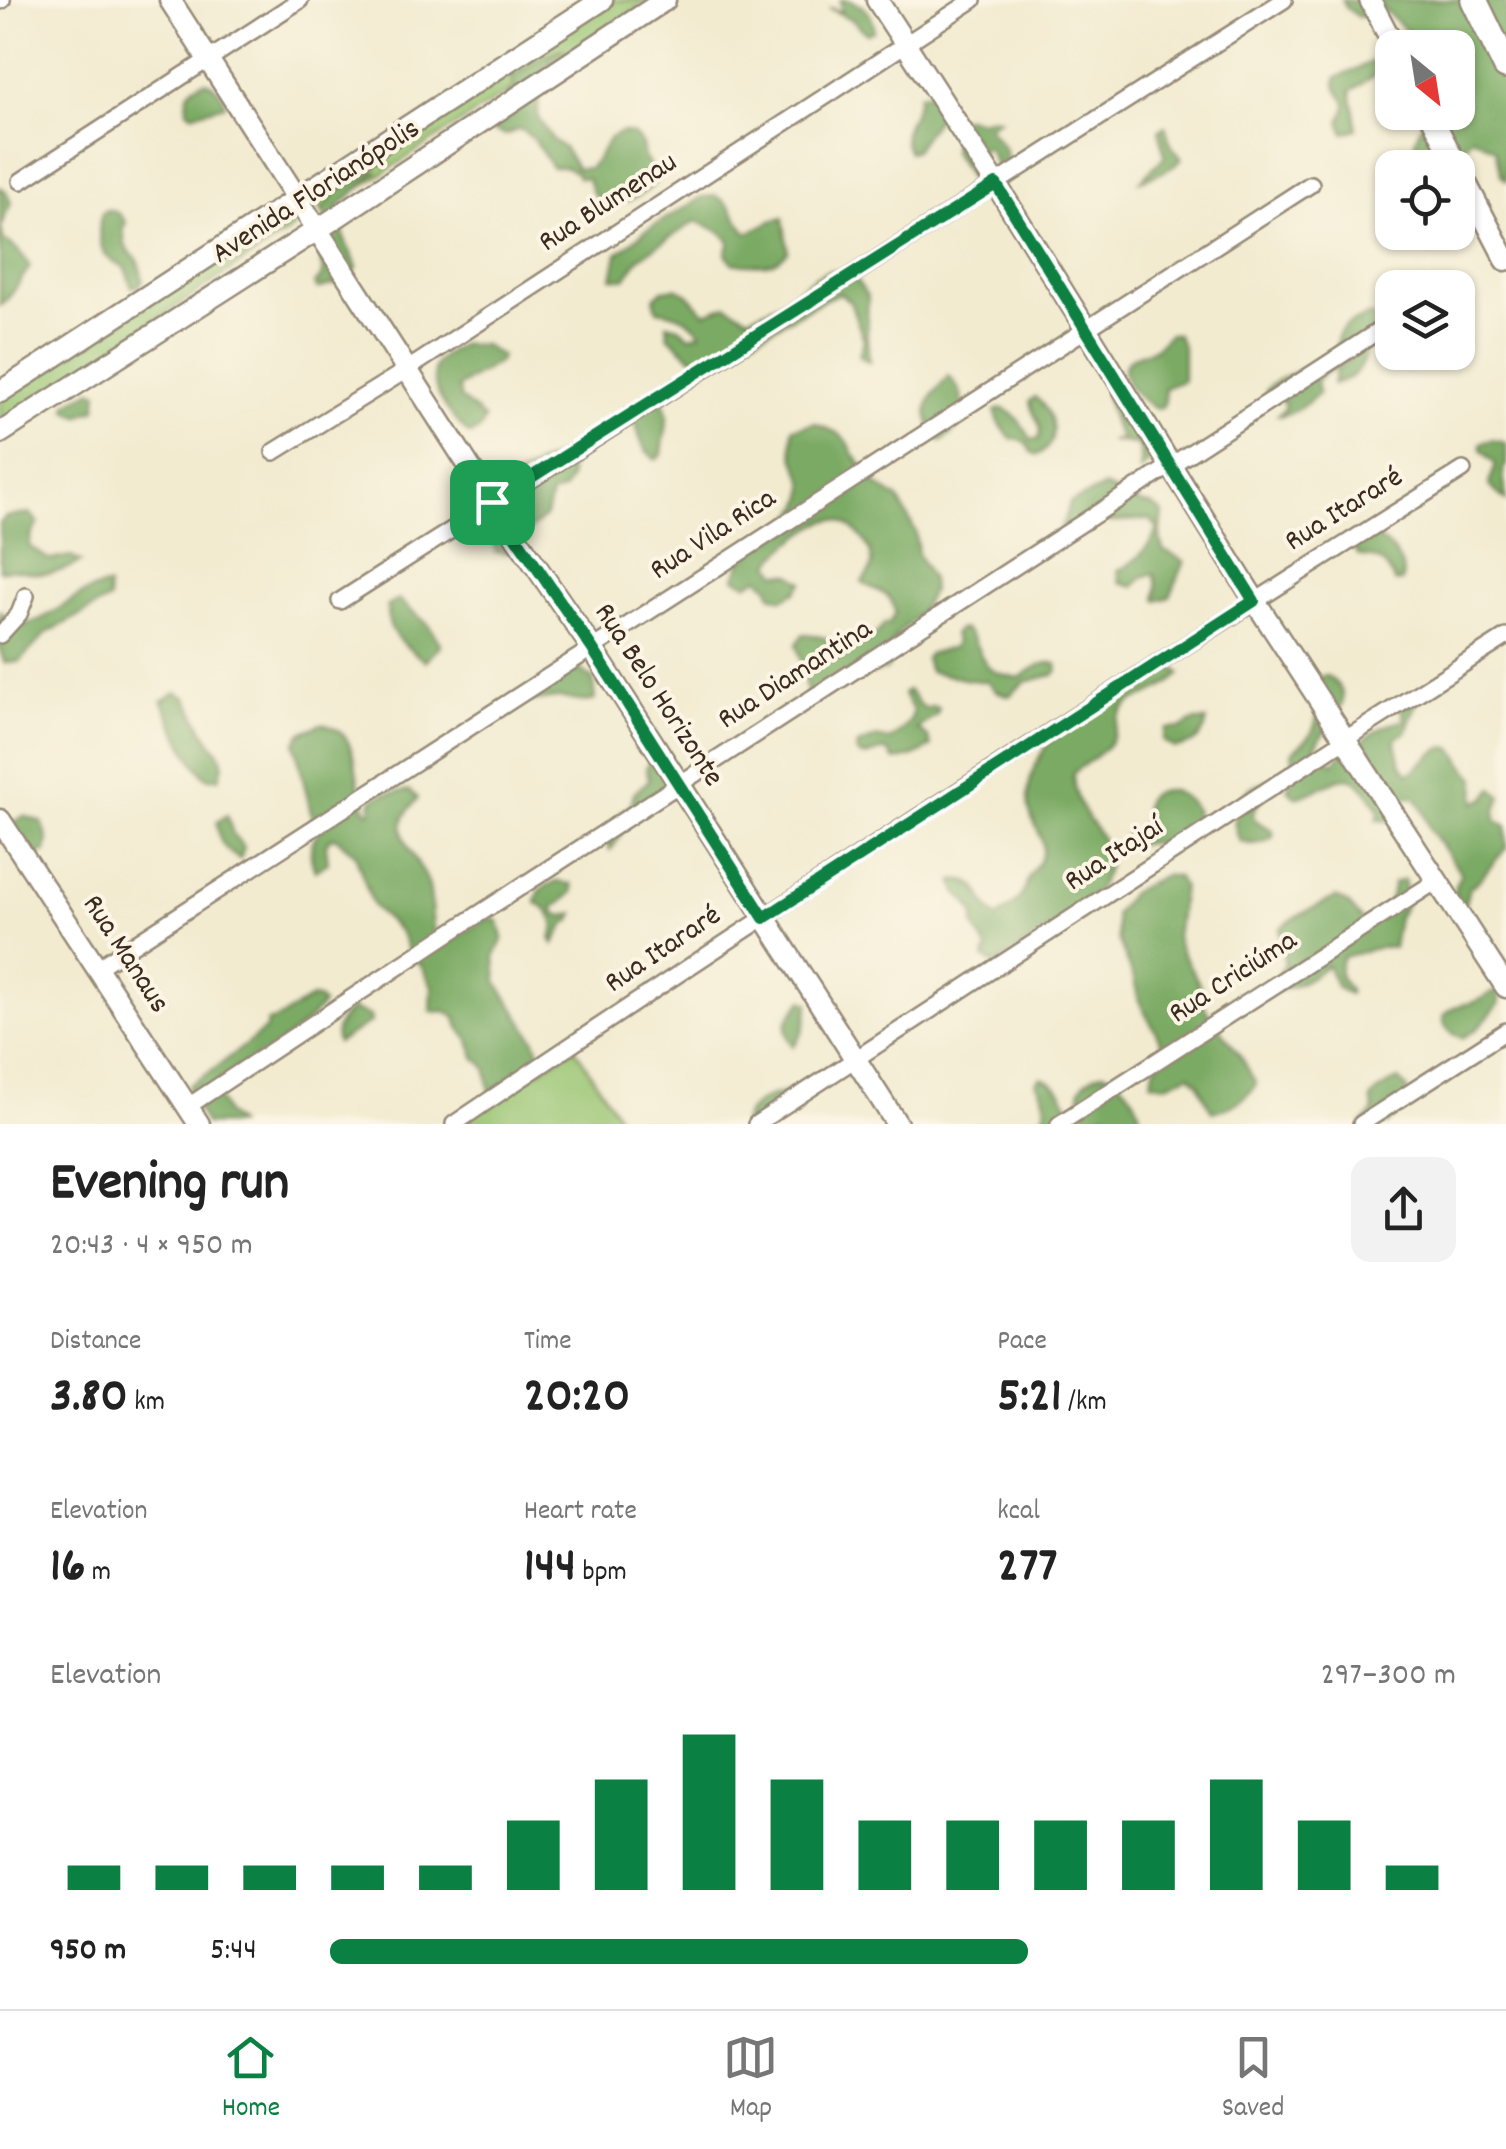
<!DOCTYPE html>
<meta charset="utf-8">
<style>
:root{--surface:#fff;--page:#f2f2f2;--text:#222;--muted:#767676;--line:#e0e0e0;--accent:#0b8043}
body{margin:0;font-family:Dekko,sans-serif;background:var(--page);color:var(--text);height:100vh;display:flex;flex-direction:column;font-size:38px;white-space:nowrap}
*{box-sizing:border-box;margin:0}
p{font-size:32px;color:var(--muted)}
.icon{flex:none;width:55px;height:55px;fill:none;stroke:currentColor;stroke-width:2;stroke-linecap:round;stroke-linejoin:round}
.map{position:relative;height:1124px;overflow:hidden}
.details{display:flex;flex-direction:column;background:var(--surface);flex:1}
.details>*{flex:none}
.needle{width:65px;rotate:150deg}
.tools{position:absolute;left:1375px;top:30px;display:grid;gap:20px}
.tools a{display:grid;place-items:center;width:100px;height:100px;border-radius:20px;background:var(--surface);box-shadow:0 2px 8px #0004;font-size:50px}
.pin{position:absolute;display:grid;place-items:center;width:85px;height:85px;color:#fff;margin:-42px;border-radius:20px;box-shadow:0 5px 15px #0006}
.round{display:grid;place-items:center;flex:none;width:105px;height:105px;border-radius:20px;background:var(--page)}
.overview{display:flex;align-items:center;justify-content:space-between;height:170px;padding:0 50px}
h1{font-size:55px;font-weight:700;line-height:75px}
.metrics{display:grid;grid-template-columns:repeat(3,1fr);gap:15px;height:170px;padding:10px 50px}
.metrics div{display:grid;align-content:center}
.metrics b{font-size:50px;font-weight:700}
.metrics small{font-size:28px;font-weight:400}
.metrics p{font-size:28px}
.chart{height:280px;padding:20px 50px}
.chart p{display:flex;justify-content:space-between}
.chart svg{width:100%;height:180px;margin-top:10px;stroke:var(--accent);stroke-width:6}
ul{padding:0 50px;list-style:none;font-size:32px}
li{display:grid;grid-template-columns:160px 120px 1fr;align-items:center;height:75px}
li i{height:25px;border-radius:12px;background:var(--accent)}
.tab-bar{display:flex;justify-content:space-around;align-items:center;height:140px;border-top:2px solid var(--line);background:var(--surface);font-size:28px;color:var(--muted)}
.tab-bar a{display:grid;justify-items:center;gap:5px}
.tab-bar .selected{color:var(--accent)}
.map>svg:first-child{display:block}
</style>
<div class="map">
<svg width="1506" height="1124" viewBox="0 0 1506 1124">
<rect width="100%" height="100%" fill="#fcf5e5"/>
<filter id="ink" filterUnits="userSpaceOnUse"><feTurbulence type="fractalNoise" baseFrequency=".01" numOctaves="2"/><feDisplacementMap in="SourceGraphic" scale="20" xChannelSelector="R" yChannelSelector="G"/><feConvolveMatrix kernelMatrix="1 2 1 2 8 2 1 2 1" color-interpolation-filters="sRGB"/></filter>
<filter id="wash" filterUnits="userSpaceOnUse"><feTurbulence type="fractalNoise" baseFrequency=".0048" numOctaves="4" result="noise"/><feDisplacementMap in="SourceGraphic" scale="40" xChannelSelector="R" yChannelSelector="G"/><feGaussianBlur stdDeviation="2.25" result="paint"/><feColorMatrix in="noise" values="0 0 0 0 0 0 0 0 0 0 0 0 0 0 0 0 0 1.4 0 .05"/><feComposite in="paint" operator="in"/></filter>
<g filter="url(#wash)">
<rect width="100%" height="100%" fill="#f2ebd0"/>
<!-- green -->
<path fill="#98c471" stroke="#6a7748" stroke-width="2.5" d="M612 0H649L328 209 321 208 316 203 315 196 319 191Z
M289 212 295 223 293 228 0 425V401Z
M575 1048 623 1124H453Z"/>
<!-- forest -->
<path fill="#7aaa63" stroke="#5a6a40" stroke-width="2.5" d="M840 0C859 0 874 11 874 31L867 33 851 19 828 8 842 11Z
M1342 0H1506V180L1501 175 1495 149 1472 137C1453 161 1443 174 1411 163 1414 144 1416 128 1429 113L1458 112V48L1421 47C1408 30 1390 18 1376 1L1370 11 1359 17 1346 8Z
M566 49 554 55 539 78 538 118 553 140 564 148 577 169 589 168 597 159 610 138 621 132 634 135 642 144 644 157 658 178C649 194 618 210 600 200 592 195 590 187 588 178H578L577 174 566 167H552C541 152 537 138 519 129L506 135 493 131 491 119 514 88 512 75C522 72 526 67 534 62 544 56 555 51 566 49Z
M1373 61 1380 63 1383 69 1351 91 1357 129 1344 133 1340 121C1356 93 1334 101 1336 78Z
M205 81C216 86 224 93 225 105L192 114 187 110C186 92 189 87 205 81Z
M932 92 940 114 915 150 909 152C895 130 918 116 919 94Z
M966 117 980 121 992 117 999 119 988 127C996 140 1011 149 1006 166L1001 170 996 166 988 148H981V174L984 188 973 190V183L952 150 959 119Z
M1165 126 1171 145 1182 159C1172 170 1155 176 1141 180L1165 156 1159 130Z
M373 171 377 172 338 207C342 219 342 231 346 243 350 252 355 259 357 268L343 282 317 289 315 283 320 279 323 272C317 255 322 239 327 222L321 209 326 207 338 190Z
M0 187 6 191 11 203 1 226 3 239C16 247 23 254 30 267 20 279 12 298 0 306Z
M716 196C737 207 733 219 748 233L771 221 783 218 788 251C769 272 759 262 734 264L726 254 730 241 721 232 696 221 640 257 625 279 612 278 617 254 645 231 702 197Z
M107 210C117 210 122 215 126 223L123 227 125 244 128 251 138 260 143 280 139 286 132 287C131 285 127 273 126 271 119 260 122 268 112 261 98 252 97 228 102 213Z
M828 271H842L853 275 868 297 867 336 869 362 859 356 864 340 850 302 840 293 828 298 690 373 698 363 668 336 667 324 679 327 690 336 701 333C689 317 676 313 657 310L654 298 663 290 676 288 688 294 705 313 727 305 749 317 782 302 815 277Z
M1392 294V352L1413 353 1387 358C1383 347 1376 346 1366 350 1362 371 1354 378 1333 384L1336 371 1351 357 1344 358C1341 361 1338 365 1334 368 1324 376 1311 375 1319 393 1309 402 1291 417 1278 415L1284 410 1285 403 1266 391C1278 371 1316 371 1336 352 1335 326 1349 323 1371 315L1377 319 1378 326 1390 324 1384 301Z
M1170 334H1177L1183 347V381L1164 388 1165 401 1162 407 1156 409C1141 401 1112 376 1130 359 1137 353 1144 354 1152 350 1160 346 1163 338 1170 334Z
M462 344 483 345 501 356 499 362 458 387 461 399 484 418C484 427 478 432 469 434 454 420 431 394 434 371 435 358 452 350 462 344Z
M949 376C971 399 967 425 941 442 918 413 926 400 949 376Z
M92 390 98 393 96 409 78 416 67 410V404Z
M1112 392 1128 414 1136 433 1153 459 1140 470V450L1136 444 1111 441 1122 439C1113 430 1109 407 1106 394Z
M1035 397C1053 411 1063 443 1037 455L1031 452C1028 441 1022 439 1011 439L999 423 995 411 1001 408C1014 411 1024 427 1031 439L1038 440C1047 426 1030 415 1030 401Z
M663 402C672 420 663 436 662 455L656 459C639 450 637 427 633 409Z
M815 423 838 433 848 442 853 453 876 484 898 499 916 532 918 554 931 579 932 591 918 615 899 633 892 643 893 657 887 669 873 673 859 672 809 696C801 679 804 662 796 645L803 634C834 636 864 658 884 624H889L895 613C891 589 879 595 862 582 864 579 870 572 871 569 877 551 854 523 837 520 819 517 782 548 771 563L777 573 791 574 803 582 795 592 783 599 771 595 769 587 759 578 747 584 735 578C746 534 795 532 804 496 808 479 796 468 793 452 791 444 792 436 793 428Z
M1492 440 1506 443V464L1503 470 1506 501 1489 486C1489 477 1496 472 1495 463L1481 450V443Z
M569 451 570 479 564 490 551 495 546 516 526 533 509 553 496 552C490 532 495 532 501 515 505 505 501 494 506 484 511 476 558 455 569 451Z
M1104 487 1140 503 1153 506 1163 513 1160 538 1163 550 1185 561 1170 597 1157 601 1156 599 1157 586 1154 573 1142 577 1134 587 1120 583 1118 570C1134 565 1151 545 1158 529L1150 519 1112 522 1100 519 1061 529 1070 503Z
M30 513 39 523 32 534 29 546 50 560 70 556 81 562C65 570 51 576 33 573 20 571 13 568 0 571V523L6 517Z
M1373 535C1389 546 1407 560 1402 582L1396 583C1391 575 1388 566 1379 561 1366 553 1358 563 1352 544Z
M108 586 109 600 47 633 19 662H4L0 649V611L15 625C49 626 74 589 108 586Z
M399 600 428 624 441 645 425 661C404 645 386 635 387 606Z
M964 629C979 640 978 661 994 671 1002 675 1011 676 1019 678 1030 671 1043 659 1057 664L1058 671 1053 675 1025 682 1009 696 996 691 987 681C972 683 944 674 929 671L925 659 928 654 954 647 956 641 953 635 957 630Z
M576 666 593 679 595 700C581 704 575 699 561 698 548 697 541 704 528 700L526 696Z
M1173 666 1181 674C1173 681 1164 687 1154 692 1144 697 1135 698 1126 707 1114 718 1118 730 1110 742 1100 756 1085 763 1073 773 1074 836 1141 836 1087 904L995 965 984 958 987 949 974 926V914L967 902 957 893 953 881C985 878 977 902 997 918 1006 911 1019 901 1024 891 1026 886 1027 881 1029 876 1035 867 1042 860 1043 849 1043 836 1033 824 1030 812 1023 788 1036 758 1051 740L1159 669Z
M1327 676C1352 693 1344 706 1328 726 1323 733 1319 741 1314 749L1323 757 1334 763C1340 751 1350 750 1360 742 1375 731 1386 723 1405 720L1400 707 1418 699 1406 732 1395 739 1401 764 1409 774C1421 767 1443 736 1456 752 1463 762 1465 770 1476 778L1475 803 1486 798 1493 788 1502 797 1496 809V821L1506 825V848L1479 880 1469 888 1464 907 1454 894 1455 885 1461 873 1430 830 1421 806 1414 796 1401 798 1390 821 1377 820 1380 811C1347 755 1342 785 1295 797L1287 788 1294 778 1292 753C1297 746 1306 741 1310 735 1322 717 1317 697 1315 677Z
M908 690 920 705 927 709 932 706 939 708 937 714 917 729 928 737 931 746C921 755 907 759 894 760L888 751C878 749 872 757 861 756L856 751 858 745 877 737 889 740C898 735 902 731 908 723 918 710 910 707 903 694Z
M176 692 187 698 204 732 220 754 223 765 219 778H207C186 758 175 726 162 701Z
M1193 721H1207C1203 739 1193 745 1175 748L1163 741 1166 729 1182 728Z
M321 724C365 731 350 781 367 811L371 812 372 800 383 794 409 790 418 798C414 804 407 811 404 818 395 839 422 864 428 883 434 901 429 920 436 938L447 943 486 919 493 918 499 922 503 938 495 956 497 982 535 1040 540 1054 536 1060 491 1093C484 1079 494 1070 476 1059L469 1040 458 1025 456 1018 445 1011 431 1012 432 986 421 965 410 956 401 933 373 906 355 854 335 837 330 838 326 844 328 863 315 870C307 853 311 838 324 825L314 819 311 813 295 744 301 733Z
M650 762 661 768 671 792C657 802 641 811 629 823 621 831 619 842 610 850L607 845 610 833 621 813 631 805 634 793 649 780 646 767Z
M1274 780C1270 787 1265 795 1260 801 1246 820 1255 820 1273 830V837C1263 844 1251 846 1240 841 1226 811 1240 783 1274 780Z
M1169 790C1211 806 1198 829 1167 847L1147 843 1133 846 1125 841V835L1137 829 1145 820C1143 798 1146 792 1169 790Z
M227 815 233 834 244 848 240 859C223 851 218 839 217 822Z
M24 816 42 822 48 839 46 852 32 854 11 823Z
M1164 875 1177 877 1183 887 1176 937 1180 949 1199 983 1205 1008 1242 1058 1256 1084C1247 1100 1230 1108 1212 1112L1198 1083 1190 1074 1165 1085 1151 1082 1154 1070 1165 1049 1139 1001 1133 976 1118 940 1115 914 1131 893Z
M1404 880 1405 906 1398 917 1393 948C1375 945 1361 954 1343 957 1337 971 1338 979 1350 989L1349 994 1337 988 1327 965C1312 978 1294 987 1275 991L1281 969 1285 967 1280 929C1296 914 1317 907 1336 897L1348 904 1367 924C1383 911 1392 905 1393 883Z
M557 882 572 884 573 892 560 904 554 906 555 912 561 916 575 914 572 920 566 923 554 944 551 938C560 925 550 909 536 903 537 890 545 885 557 882Z
M1493 992H1499V1004L1477 1029 1462 1038C1450 1033 1444 1029 1443 1016 1452 1007 1459 1005 1471 1003 1479 1001 1486 996 1493 992Z
M312 998 318 999 323 1004 309 1020 221 1092 218 1097 227 1115 237 1124H205L188 1092 189 1085 213 1070 266 1029 267 1022C286 1019 295 1005 312 998Z
M803 1000 809 1003C806 1020 806 1033 793 1046 778 1023 790 1018 803 1000Z
M351 1009 370 1016 371 1022 337 1043C332 1029 341 1018 351 1009Z
M1103 1072C1125 1081 1140 1100 1141 1124H1120L1105 1113 1093 1120H1087C1078 1094 1073 1083 1103 1072Z
M1041 1077C1063 1085 1070 1102 1068 1124H1036C1053 1109 1045 1099 1036 1082Z
M1398 1080 1407 1088C1410 1114 1399 1107 1388 1124H1362L1374 1111 1371 1099C1378 1089 1387 1085 1398 1080Z
M790 1091 798 1092 760 1124 743 1123C749 1101 770 1096 790 1091Z"/>
</g>
<g filter="url(#ink)">
<g fill="none" stroke-linecap="round" stroke-linejoin="round">
<!-- minor casing -->
<g stroke="#968a77" stroke-width="20">
<path id="minor" d="M0 1 2 0
M21 181 300 0
M274 452 408 369 973 0
M340 601 1284 0
M0 635 19 614 26 596
M97 968 1311 184
M187 1107 445 936 1386 326
M454 1124C786 899 1124 683 1463 470
M756 1124 1344 740 1506 637
M1059 1124 1438 880
M1361 1124 1506 1031"/>
</g>
<!-- tertiary casing -->
<g stroke="#968a77" stroke-width="25">
<path id="tertiary" d="M170 0 492 502 592 648 897 1124
M877 0 996 184 1255 601 1506 987
M1370 0 1395 48
M1429 112 1506 260
M0 392 602 0
M0 433 317 230 665 0
M0 820 199 1124"/>
</g>
<!-- primary casing -->
<g stroke="#968a77" stroke-width="30">
<path id="primary" d="M1474 0 1506 66"/>
</g>
<!-- minor -->
<use href="#minor" stroke="#fff" stroke-width="15"/>
<!-- tertiary -->
<use href="#tertiary" stroke="#fff" stroke-width="20"/>
<!-- primary -->
<use href="#primary" stroke="#fff" stroke-width="25"/>
</g>
</g>
<g fill="none" stroke-linecap="round" stroke-linejoin="round" filter="url(#ink)">
<!-- route casing -->
<g stroke="#fff" stroke-width="20">
<path id="route" d="M996 184 1254 601 764 918 592 648 492 502Z"/>
</g>
<!-- route -->
<use href="#route" stroke="#0b8043" stroke-width="12"/>
</g>
<g text-anchor="middle" dominant-baseline="central" stroke-width="8" stroke-linejoin="round" paint-order="stroke">
<!-- street labels -->
<g font-size="30" fill="#3b2a1e" stroke="#fcf5e5">
<text transform="translate(317 193) rotate(-33)">Avenida Florianópolis</text>
<text transform="translate(609 204) rotate(-33)">Rua Blumenau</text>
<text transform="translate(1345 511) rotate(-32)">Rua Itararé</text>
<text transform="translate(714 536) rotate(-33)">Rua Vila Rica</text>
<text transform="translate(796 676) rotate(-33)">Rua Diamantina</text>
<text transform="translate(657 696) rotate(57)">Rua Belo Horizonte</text>
<text transform="translate(1115 856) rotate(-33)">Rua Itajaí</text>
<text transform="translate(664 951) rotate(-34)">Rua Itararé</text>
<text transform="translate(124 955) rotate(57)">Rua Manaus</text>
<text transform="translate(1234 979) rotate(-33)">Rua Criciúma</text>
</g>
</g>
</svg>
<div class="tools">
<a><svg class="needle" viewBox="-14 -14 28 28"><path d="M0-13l5 13h-10z" fill="#e53935"/><path d="M0 13l5-13h-10z" fill="#767676"/></svg></a>
<a><svg class="icon" aria-label="locate" viewBox="0 0 24 24"><circle cx="12" cy="12" r="6"/><path d="M12 2v4M12 18v4M2 12h4M18 12h4"/></svg></a>
<a><svg class="icon" aria-label="layers" viewBox="0 0 24 24"><path d="M12 4l9 5-9 5-9-5zM3 14l9 5 9-5"/></svg></a>
</div>
<div class="pin" style="left:492px;top:502px;background:#1e9e55"><svg class="icon" aria-label="arrive" viewBox="0 0 24 24"><path d="M6 21V4h12l-3 4 3 4H6"/></svg></div>
</div>
<section class="details">
<div class="overview"><div><h1>Evening run</h1><p>20:43 · 4 × 950 m</p></div><a class="round"><svg class="icon" aria-label="share" viewBox="0 0 24 24"><path d="M12 15V3M7 8l5-5 5 5M5 13v7h14v-7"/></svg></a></div>
<div class="metrics">
<div><p>Distance</p><b>3.80<small> km</small></b></div>
<div><p>Time</p><b>20:20</b></div>
<div><p>Pace</p><b>5:21<small> /km</small></b></div>
</div>
<div class="metrics">
<div><p>Elevation</p><b>16<small> m</small></b></div>
<div><p>Heart rate</p><b>144<small> bpm</small></b></div>
<div><p>kcal</p><b>277</b></div>
</div>
<div class="chart"><p><span>Elevation</span>297–300 m</p>
<svg viewBox="0 0 160 44" preserveAspectRatio="none"><path d="M5 44V38M15 44V38M25 44V38M35 44V38M45 44V38M55 44V27M65 44V17M75 44V6M85 44V17M95 44V27M105 44V27M115 44V27M125 44V27M135 44V17M145 44V27M155 44V38"/></svg>
</div>
<ul>
<li><b>950 m</b>5:44<i style="width:62%"></i></li>
</ul>
</section>
<nav class="tab-bar">
<a class="selected"><svg class="icon" aria-label="home" viewBox="0 0 24 24"><path d="M3 11l9-7 9 7M6 9v11h12V9"/></svg>Home</a>
<a><svg class="icon" aria-label="map" viewBox="0 0 24 24"><path d="M3 6l6-2 6 2 6-2v14l-6 2-6-2-6 2zM9 4v14M15 6v14"/></svg>Map</a>
<a><svg class="icon" aria-label="saved" viewBox="0 0 24 24"><path d="M7 4h10v16l-5-4-5 4z"/></svg>Saved</a>
</nav>
